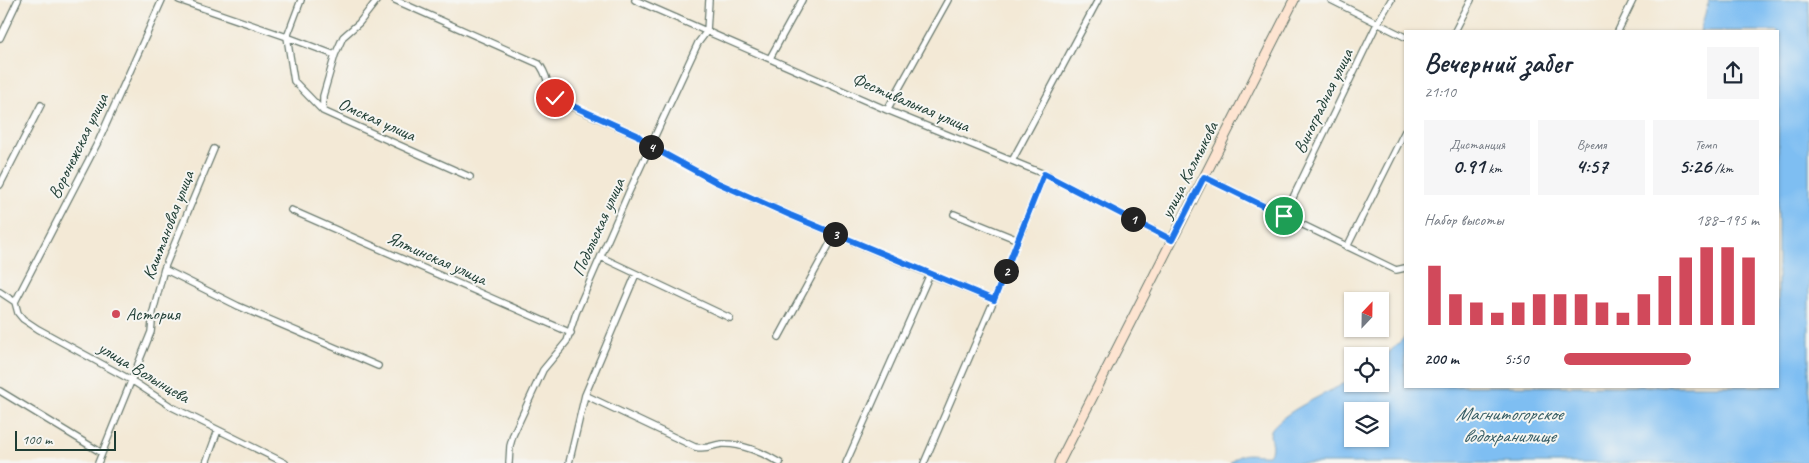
<!DOCTYPE html>
<html lang="ru">
<meta charset="utf-8">
<style>
:root{--surface:#fff;--page:#f6f6f7;--text:#1f2937;--muted:#747a83;--accent:#d1495b}
body{margin:0;font-family:Caveat,sans-serif;background:var(--page);color:var(--text);height:100vh;display:flex;flex-direction:column;font-size:19px;white-space:nowrap}
*{box-sizing:border-box;margin:0}
p{font-size:16px;color:var(--muted)}
.icon{flex:none;width:28px;height:28px;fill:none;stroke:currentColor;stroke-width:2;stroke-linecap:round;stroke-linejoin:round}
.map{position:relative;flex:1;overflow:hidden}
.panel{position:absolute;left:1404px;top:30px;width:375px;height:358px;display:flex;flex-direction:column;background:var(--surface);border-radius:0px;box-shadow:0 1px 4px #0004}
.panel>*{flex:none}
.needle{width:32px;rotate:22deg}
.controls{position:absolute;left:1344px;top:292px;display:grid;gap:10px}
.controls a{display:grid;place-items:center;width:45px;height:45px;border-radius:0px;background:var(--surface);box-shadow:0 1px 4px #0004;font-size:25px}
.scale{position:absolute;left:15px;bottom:12px;width:101px;box-sizing:border-box;padding-left:5px;border:2px solid #1f3d34;border-top:0;font-size:14px;line-height:18px;white-space:nowrap;color:#1f3d34;-webkit-text-stroke:4px #f6f6f2;paint-order:stroke}
.pin{position:absolute;display:grid;place-items:center;width:42px;height:42px;color:#fff;margin:-21px;border:2px solid #fff;border-radius:50%;box-shadow:0 1px 5px #0007}
.km{position:absolute;width:25px;height:25px;margin:-12px;border-radius:50%;background:#222;color:#fff;font-size:14px;line-height:25px;text-align:center}
.round{display:grid;place-items:center;flex:none;width:52px;height:52px;border-radius:0px;background:var(--page)}
.headline{display:flex;align-items:center;justify-content:space-between;height:85px;padding:0 20px}
h1{font-size:28px;font-weight:700;line-height:38px}
.metrics{display:grid;grid-template-columns:repeat(3,1fr);gap:8px;height:85px;padding:5px 20px}
.metrics div{display:grid;align-content:center;border-radius:0px;background:var(--page);text-align:center}
.metrics b{font-size:21px;font-weight:700}
.metrics small{font-size:14px;font-weight:400}
.metrics p{font-size:14px}
.chart{height:140px;padding:10px 20px}
.chart p{display:flex;justify-content:space-between}
.chart svg{width:100%;height:90px;margin-top:5px;stroke:var(--accent);stroke-width:6}
ul{padding:0 20px;list-style:none;font-size:16px}
li{display:grid;grid-template-columns:80px 60px 1fr;align-items:center;height:38px}
li i{height:12px;border-radius:6px;background:var(--accent)}
.map>svg:first-child{display:block}
</style>
<div class="map">
<svg width="1809" height="463" viewBox="0 0 1809 463">
<rect width="100%" height="100%" fill="#f6f6f2"/>
<filter id="ink" filterUnits="userSpaceOnUse"><feTurbulence type="fractalNoise" baseFrequency=".02" numOctaves="2"/><feDisplacementMap in="SourceGraphic" scale="10" xChannelSelector="R" yChannelSelector="G"/><feConvolveMatrix kernelMatrix="1 2 1 2 8 2 1 2 1" color-interpolation-filters="sRGB"/></filter>
<filter id="wash" filterUnits="userSpaceOnUse"><feTurbulence type="fractalNoise" baseFrequency=".0096" numOctaves="4" result="noise"/><feDisplacementMap in="SourceGraphic" scale="20" xChannelSelector="R" yChannelSelector="G"/><feGaussianBlur stdDeviation="1.12" result="paint"/><feColorMatrix in="noise" values="0 0 0 0 0 0 0 0 0 0 0 0 0 0 0 0 0 1.4 0 .05"/><feComposite in="paint" operator="in"/></filter>
<g filter="url(#wash)">
<rect width="100%" height="100%" fill="#f3e9d6"/>
<!-- water -->
<path fill="#7ebef2" stroke="#4e7e93" fill-rule="evenodd" d="M1709 0H1809V463H1230C1244 449 1251 456 1269 455 1277 445 1265 436 1273 427 1291 407 1329 393 1352 379V384H1380V361L1405 337V386H1778V31H1700ZM1352 411H1380V439H1352Z"/>
</g>
<g filter="url(#ink)">
<g fill="none" stroke-linecap="round" stroke-linejoin="round">
<!-- street casing -->
<g stroke="#69796d" stroke-width="8">
<path id="street" d="M179 0 287 37 335 55
M301 0 287 37 294 81 323 111 470 177
M395 0 539 64C549 75 547 93 559 101L637 135 650 146 716 182 790 215 930 274
M635 0 887 110 1044 174 1172 240
M1331 0 1405 37
M1455 31 1471 0
M1618 31 1633 0
M0 38 18 0
M770 58 802 0
M887 110 948 0
M323 111V96L335 55 343 37 359 23 377 0
M1012 161 1098 0
M1204 177 1396 270 1405 268
M0 185 41 105
M291 210 571 333
M954 214 1018 240
M1284 216 1377 24 1391 0
M1347 247 1405 131
M601 257 730 318
M164 269 238 306 378 366
M0 292 15 302 18 313 23 319 38 329 131 380 172 407 285 463
M15 302 99 140 162 0
M779 337 835 234
M0 391 102 453
M585 395 695 447C708 450 711 445 722 444 741 443 764 453 780 463
M98 463 151 332 153 312 164 269 214 149
M206 463 218 430
M509 463 510 446 513 435 543 370 567 341 576 313 628 194 698 43 707 31 709 0
M569 463 585 395 636 274
M846 463 930 274 994 300
M924 463 994 300 1044 174"/>
</g>
<!-- secondary casing -->
<g stroke="#69796d" stroke-width="11">
<path id="secondary" d="M1059 463 1294 0"/>
</g>
<!-- street -->
<use href="#street" stroke="#fff" stroke-width="5.5"/>
<!-- secondary -->
<use href="#secondary" stroke="#fde4d1" stroke-width="9"/>
</g>
</g>
<g fill="none" stroke-linecap="round" stroke-linejoin="round" filter="url(#ink)">
<!-- route casing -->
<g stroke="#fff" stroke-width="10">
<path id="route" d="M555 98 637 135 650 146 716 182 790 215 994 300 1044 174 1172 240 1204 177 1284 216"/>
</g>
<!-- route -->
<use href="#route" stroke="#1a73e8" stroke-width="6"/>
</g>
<!-- markers -->
<circle fill="#d1495b" stroke="#f6f6f2" stroke-width="2" cx="116" cy="314" r="5"/>
<g text-anchor="middle" dominant-baseline="central" stroke-width="4" stroke-linejoin="round" paint-order="stroke">
<!-- street labels -->
<g font-size="18" fill="#1f3d34" stroke="#f6f6f2">
<text transform="translate(1323 101) rotate(-64)">Виноградная улица</text>
<text transform="translate(911 102) rotate(23)">Фестивальная улица</text>
<text transform="translate(377 119) rotate(24)">Омская улица</text>
<text transform="translate(78 146) rotate(-64)">Воронежская улица</text>
<text transform="translate(1189 170) rotate(-63)">улица Калмыкова</text>
<text transform="translate(168 225) rotate(-69)">Каштановая улица</text>
<text transform="translate(598 227) rotate(-66)">Подольская улица</text>
<text transform="translate(437 258) rotate(24)">Ялтинская улица</text>
<text transform="translate(144 372) rotate(31)">улица Волынцева</text>
</g>
<!-- poi labels -->
<g font-size="18" fill="#1f3d34" stroke="#f6f6f2" text-anchor="start">
<text x="126" y="314">Астория</text>
</g>
<!-- water labels -->
<g font-size="19" font-style="italic" fill="#375d64" stroke="#f6f6f2">
<text x="1509" y="414">Магнитогорское<tspan x="1509" dy="22">водохранилище</tspan></text>
</g>
</g>
</svg>
<div class="controls">
<a><svg class="needle" viewBox="-14 -14 28 28"><path d="M0-13l5 13h-10z" fill="#e53935"/><path d="M0 13l5-13h-10z" fill="#747a83"/></svg></a>
<a><svg class="icon" aria-label="locate" viewBox="0 0 24 24"><circle cx="12" cy="12" r="6"/><path d="M12 2v4M12 18v4M2 12h4M18 12h4"/></svg></a>
<a><svg class="icon" aria-label="layers" viewBox="0 0 24 24"><path d="M12 4l9 5-9 5-9-5zM3 14l9 5 9-5"/></svg></a>
</div>
<div class="scale">100 m</div>
<div class="pin" style="left:1284px;top:216px;background:#1e9e55"><svg class="icon" aria-label="arrive" viewBox="0 0 24 24"><path d="M6 21V4h12l-3 4 3 4H6"/></svg></div>
<div class="pin" style="left:555px;top:98px;background:#d93025"><svg class="icon" aria-label="check" viewBox="0 0 24 24"><path d="M5 12l5 5 9-10"/></svg></div>
<b class="km" style="left:1133px;top:219px">1</b>
<b class="km" style="left:1006px;top:271px">2</b>
<b class="km" style="left:835px;top:234px">3</b>
<b class="km" style="left:651px;top:147px">4</b>
<section class="panel">
<div class="headline"><div><h1>Вечерний забег</h1><p>21:10</p></div><a class="round"><svg class="icon" aria-label="share" viewBox="0 0 24 24"><path d="M12 15V3M7 8l5-5 5 5M5 13v7h14v-7"/></svg></a></div>
<div class="metrics">
<div><p>Дистанция</p><b>0.91<small> km</small></b></div>
<div><p>Время</p><b>4:57</b></div>
<div><p>Темп</p><b>5:26<small> /km</small></b></div>
</div>
<div class="chart"><p><span>Набор высоты</span>188–195 m</p>
<svg viewBox="0 0 160 44" preserveAspectRatio="none"><path d="M5 44V15M15 44V29M25 44V33M35 44V38M45 44V33M55 44V29M65 44V29M75 44V29M85 44V33M95 44V38M105 44V29M115 44V20M125 44V11M135 44V6M145 44V6M155 44V11"/></svg>
</div>
<ul>
<li><b>200 m</b>5:50<i style="width:65%"></i></li>
</ul>
</section>
</div>
